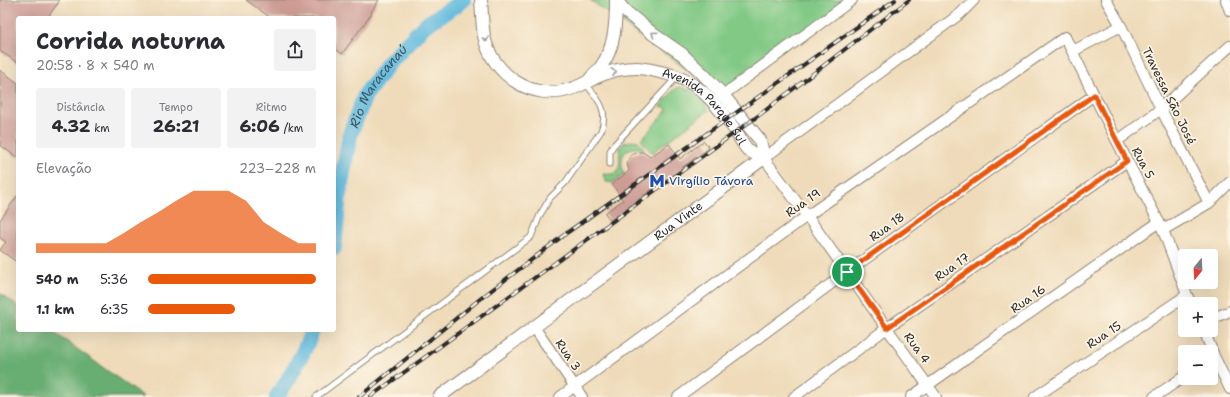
<!DOCTYPE html>
<html lang="pt">
<meta charset="utf-8">
<style>
:root{--surface:#fff;--page:#f2f2f3;--text:#2b2b33;--muted:#7c7c81;--accent:#ea580c}
body{margin:0;font-family:"Shantell Sans",sans-serif;background:var(--page);color:var(--text);height:100vh;display:flex;flex-direction:column;font-size:15px;white-space:nowrap}
*{box-sizing:border-box;margin:0}
p{font-size:13px;color:var(--muted)}
.icon{flex:none;width:22px;height:22px;fill:none;stroke:currentColor;stroke-width:2;stroke-linecap:round;stroke-linejoin:round}
.map{position:relative;flex:1;overflow:hidden}
.panel{position:absolute;left:16px;top:16px;width:320px;height:316px;display:flex;flex-direction:column;background:var(--surface);border-radius:4px;box-shadow:0 4px 16px #0002}
.panel>*{flex:none}
.needle{width:26px;rotate:198deg}
.tools{position:absolute;left:1178px;top:249px;display:grid;gap:8px}
.tools a{display:grid;place-items:center;width:40px;height:40px;border-radius:4px;background:var(--surface);box-shadow:0 4px 16px #0002;font-size:20px}
.pin{position:absolute;display:grid;place-items:center;width:34px;height:34px;color:#fff;margin:-17px;border:2px solid #fff;border-radius:50%;box-shadow:0 1px 4px #0007}
.round{display:grid;place-items:center;flex:none;width:42px;height:42px;border-radius:4px;background:var(--page)}
.summary{display:flex;align-items:center;justify-content:space-between;height:68px;padding:0 20px}
h1{font-size:22px;font-weight:700;line-height:30px}
.figures{display:grid;grid-template-columns:repeat(3,1fr);gap:6px;height:68px;padding:4px 20px}
.figures div{display:grid;align-content:center;border-radius:4px;background:var(--page);text-align:center}
.figures b{font-size:17px;font-weight:700}
.figures small{font-size:11px;font-weight:400}
.figures p{font-size:11px}
.chart{height:112px;padding:8px 20px}
.chart p{display:flex;justify-content:space-between}
.chart svg{width:100%;height:72px;margin-top:4px;fill:var(--accent);opacity:.7}
ul{padding:0 20px;list-style:none;font-size:13px}
li{display:grid;grid-template-columns:64px 48px 1fr;align-items:center;height:30px}
li i{height:10px;border-radius:5px;background:var(--accent)}
.map>svg:first-child{display:block}
</style>
<div class="map">
<svg width="1230" height="397" viewBox="0 0 1230 397">
<rect width="100%" height="100%" fill="#fcf5e5"/>
<filter id="ink" filterUnits="userSpaceOnUse"><feTurbulence type="fractalNoise" baseFrequency=".025" numOctaves="2"/><feDisplacementMap in="SourceGraphic" scale="8" xChannelSelector="R" yChannelSelector="G"/><feConvolveMatrix kernelMatrix="1 2 1 2 8 2 1 2 1" color-interpolation-filters="sRGB"/></filter>
<filter id="wash" filterUnits="userSpaceOnUse"><feTurbulence type="fractalNoise" baseFrequency=".012" numOctaves="4" result="noise"/><feDisplacementMap in="SourceGraphic" scale="16" xChannelSelector="R" yChannelSelector="G"/><feGaussianBlur stdDeviation="0.9" result="paint"/><feColorMatrix in="noise" values="0 0 0 0 0 0 0 0 0 0 0 0 0 0 0 0 0 1.4 0 .05"/><feComposite in="paint" operator="in"/></filter>
<g filter="url(#wash)">
<rect width="100%" height="100%" fill="#efdbba"/>
<!-- green -->
<path fill="#81c985" stroke="#567a58" d="M590 0H851L719 96 696 76Z
M679 87C696 90 700 98 709 110L652 153 641 140 667 110 665 107 660 106 675 89Z
M637 140 645 150C635 146 624 147 622 160 621 165 623 170 624 174L612 183 609 182H606L603 174C625 177 618 162 620 147L625 142 635 141Z"/>
<!-- forest -->
<path fill="#68ad72" stroke="#4a6c4e" d="M0 293 18 306V330H51L144 397H0Z"/>
<g fill="none" stroke-linecap="round" stroke-linejoin="round">
<!-- river -->
<g stroke="#61bade" stroke-width="16">
<path id="s1" d="M334 248 339 193 350 135 365 95 388 64 425 25 458 4 463 0"/>
<path d="M277 397C290 377 305 353 312 330"/>
</g>
</g>
<g id="blocks">
<!-- building -->
<path fill="#cd9c95" d="M0 0H60L47 18H18V63L0 51Z
M246 0H379L371 12 372 13 342 54 334 48V18H271Z
M0 70 18 83V158L0 145Z
M704 141 709 148 610 220 605 213 623 200 612 184 629 171 627 163 631 155 639 152H643L650 157 669 144 680 159Z
M18 195V263L0 250 6 242 0 238V220Z"/>
</g>
</g>
<g filter="url(#ink)">
<use href="#blocks" fill-opacity="0" stroke="#8d8372" stroke-width="1"/>
<g fill="none" stroke-linecap="round" stroke-linejoin="round">
<!-- service casing -->
<g stroke="#8d8372" stroke-width="7">
<path id="service" d="M610 164V151L613 146 676 78
M316 397 531 237 540 215 550 198 565 183 601 131C609 110 598 99 586 84"/>
</g>
<!-- minor casing -->
<g stroke="#8d8372" stroke-width="12">
<path id="minor" d="M1106 0 1121 26 1161 109 1209 203
M1226 0 1230 11
M1073 51 1121 26
M723 95 852 0
M1117 141 1161 109 1230 46
M1163 230 1209 203 1230 182
M1211 319 1230 311
M534 327 582 397
M1204 330 1214 356 1230 389
M560 397 807 216 1065 37 1117 141 1163 230 1187 295 1191 304
M678 397 847 272 1094 95
M794 397 887 328 1127 161
M911 397 1159 222
M936 397 807 216 764 158 960 14 974 0
M1035 397 1187 295
M1154 397 1185 376"/>
</g>
<!-- tertiary casing -->
<g stroke="#8d8372" stroke-width="14">
<g id="tertiary">
<path id="s2" d="M481 0C482 12 482 24 484 36 492 75 533 102 571 89 581 86 590 80 599 76 610 71 625 68 637 68 645 68 670 74 678 77 703 86 720 109 735 130 739 136 743 145 748 150 752 153 760 156 764 158"/>
<path d="M616 0 625 11 653 34 682 54 702 73 723 95 760 140 764 158"/>
<path d="M590 79C594 74 599 70 602 65 615 47 616 21 616 0"/>
<path id="s3" d="M439 397 764 158"/>
</g>
</g>
<!-- service -->
<use href="#service" stroke="#fff" stroke-width="5"/>
<!-- minor -->
<use href="#minor" stroke="#fff" stroke-width="10"/>
<!-- tertiary -->
<use href="#tertiary" stroke="#fff" stroke-width="12"/>
<!-- rail casing -->
<g stroke="#2b2b2b" stroke-width="4">
<path id="rail" d="M359 397 480 299 568 232 895 0
M370 397 762 113 909 0"/>
</g>
<!-- rail -->
<use href="#rail" stroke="#fcf5e5" stroke-width="2.5" stroke-dasharray="8" stroke-linecap="butt"/>
</g>
<!-- one-way arrows -->
<defs><path id="oneway-chevron" d="M-2-3.5L2.5 0L-2 3.5" fill="none" stroke-width="1.6" stroke-linecap="round" stroke-linejoin="round"/></defs>
<g stroke="#a0a0a0">
<use href="#oneway-chevron" transform="translate(654 34) rotate(-143)"/>
<use href="#oneway-chevron" transform="translate(486 39) rotate(75)"/>
<use href="#oneway-chevron" transform="translate(614 72) rotate(-14)"/>
<use href="#oneway-chevron" transform="translate(747 124) rotate(-129)"/>
</g>
</g>
<g fill="none" stroke-linecap="round" stroke-linejoin="round" filter="url(#ink)">
<!-- route casing -->
<g stroke="#fff" stroke-width="8">
<path id="route" d="M1094 95 1127 161 887 328 847 272Z"/>
</g>
<!-- route -->
<use href="#route" stroke="#ea580c" stroke-width="5"/>
</g>
<!-- icons -->
<defs>
<g id="metro-bare" transform="scale(1.2)"><path d="M-5.5 5V-5H-3L0 0L3-5H5.5V5H3V-.5L0 4L-3-.5V5Z" fill="#1a4fb4" stroke="#fcf5e5" stroke-width="2.5" paint-order="stroke"/></g>
</defs>
<g fill-rule="evenodd">
<use href="#metro-bare" x="657" y="181"/>
</g>
<g text-anchor="middle" dominant-baseline="central" stroke-width="3.5" stroke-linejoin="round" paint-order="stroke">
<!-- street labels -->
<g font-size="12" fill="#2b2b2b" stroke="#fcf5e5">
<text transform="translate(1169 96) rotate(64)">Travessa São José</text>
<text stroke="none"><textPath href="#s2" startOffset="302">Avenida Parque Sul</textPath></text>
<text transform="translate(1143 163) rotate(62)">Rua 5</text>
<text transform="translate(803 203) rotate(-35)">Rua 19</text>
<text stroke="none"><textPath href="#s3" startOffset="297">Rua Vinte</textPath></text>
<text transform="translate(887 227) rotate(-36)">Rua 18</text>
<text transform="translate(952 267) rotate(-35)">Rua 17</text>
<text transform="translate(1028 299) rotate(-35)">Rua 16</text>
<text transform="translate(1104 335) rotate(-34)">Rua 15</text>
<text transform="translate(917 348) rotate(54)">Rua 4</text>
<text transform="translate(568 355) rotate(56)">Rua 3</text>
</g>
<!-- transit labels -->
<g font-size="12" fill="#164399" stroke="#fcf5e5" text-anchor="start">
<text x="669" y="181">Virgílio Távora</text>
</g>
<!-- water labels -->
<g font-size="13" font-style="italic" fill="#3b5661" stroke="#fcf5e5">
<text stroke="none"><textPath href="#s1" startOffset="171">Rio Maracanaú</textPath></text>
</g>
</g>
</svg>
<div class="tools">
<a><svg class="needle" viewBox="-14 -14 28 28"><path d="M0-13l5 13h-10z" fill="#e53935"/><path d="M0 13l5-13h-10z" fill="#7c7c81"/></svg></a>
<a>+</a>
<a>−</a>
</div>
<div class="pin" style="left:847px;top:272px;background:#1e9e55"><svg class="icon" aria-label="arrive" viewBox="0 0 24 24"><path d="M6 21V4h12l-3 4 3 4H6"/></svg></div>
<section class="panel">
<div class="summary"><div><h1>Corrida noturna</h1><p>20:58 · 8 × 540 m</p></div><a class="round"><svg class="icon" aria-label="share" viewBox="0 0 24 24"><path d="M12 15V3M7 8l5-5 5 5M5 13v7h14v-7"/></svg></a></div>
<div class="figures">
<div><p>Distância</p><b>4.32<small> km</small></b></div>
<div><p>Tempo</p><b>26:21</b></div>
<div><p>Ritmo</p><b>6:06<small> /km</small></b></div>
</div>
<div class="chart"><p><span>Elevação</span>223–228 m</p>
<svg viewBox="0 0 160 44" preserveAspectRatio="none"><path d="M0 44V38L10 38L20 38L30 38L40 38L50 32L60 25L70 19L80 12L90 6L100 6L110 6L120 12L130 25L140 32L150 38L160 38V44z"/></svg>
</div>
<ul>
<li><b>540 m</b>5:36<i style="width:100%"></i></li>
<li><b>1.1 km</b>6:35<i style="width:52%"></i></li>
</ul>
</section>
</div>
